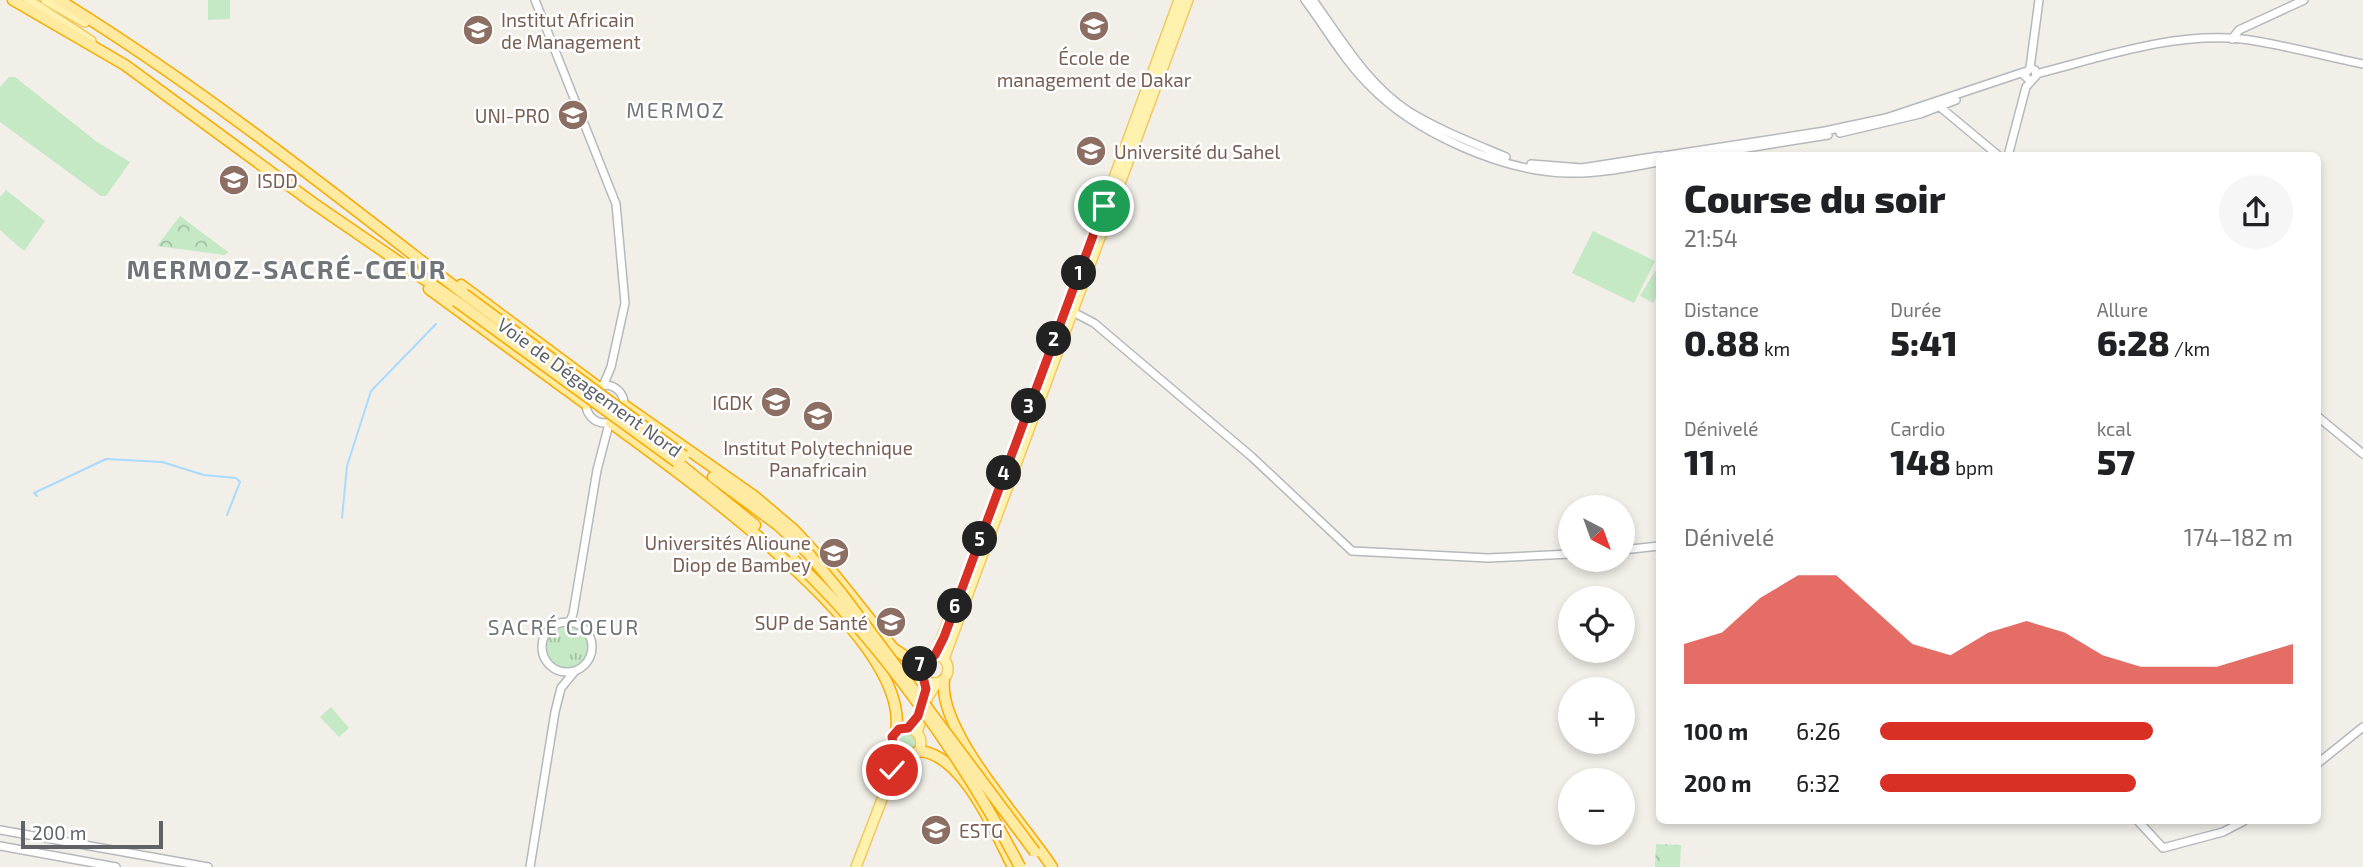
<!DOCTYPE html>
<html lang="fr">
<meta charset="utf-8">
<style>
:root{--surface:#fff;--page:#f6f6f6;--text:#202124;--muted:#757577;--accent:#d93025}
body{margin:0;font-family:"Exo 2",sans-serif;background:var(--page);color:var(--text);height:100vh;display:flex;flex-direction:column;font-size:26px;white-space:nowrap}
*{box-sizing:border-box;margin:0}
p{font-size:23px;color:var(--muted)}
.icon{flex:none;width:38px;height:38px;fill:none;stroke:currentColor;stroke-width:2;stroke-linecap:round;stroke-linejoin:round}
.map{position:relative;flex:1;overflow:hidden}
.details{position:absolute;left:1656px;top:152px;width:665px;height:672px;display:flex;flex-direction:column;background:var(--surface);border-radius:10px;box-shadow:0 4px 10px #0003}
.details>*{flex:none}
.needle{width:46px;rotate:139deg}
.buttons{position:absolute;left:1558px;top:495px;display:grid;gap:14px}
.buttons a{display:grid;place-items:center;width:77px;height:77px;border-radius:50%;background:var(--surface);box-shadow:0 4px 10px #0003;font-size:35px}
.scale{position:absolute;left:21px;bottom:18px;width:142px;box-sizing:border-box;padding-left:7px;border:4px solid #5f6368;border-top:0;font-size:19px;line-height:24px;white-space:nowrap;color:#5f6368;-webkit-text-stroke:5px #fff;paint-order:stroke}
.pin{position:absolute;display:grid;place-items:center;width:60px;height:60px;color:#fff;margin:-30px;border:4px solid #fff;border-radius:50%;box-shadow:0 2px 7px #0007}
.km{position:absolute;width:35px;height:35px;margin:-18px;border-radius:50%;background:#222;color:#fff;font-size:19px;line-height:35px;text-align:center}
.round{display:grid;place-items:center;flex:none;width:74px;height:74px;border-radius:37px;background:var(--page)}
.head{display:flex;align-items:center;justify-content:space-between;height:119px;padding:0 28px}
h1{font-size:38px;font-weight:800;line-height:52px}
.stats{display:grid;grid-template-columns:repeat(3,1fr);gap:10px;height:119px;padding:7px 28px}
.stats div{display:grid;align-content:center}
.stats b{font-size:35px;font-weight:800}
.stats small{font-size:19px;font-weight:400}
.stats p{font-size:19px}
.chart{height:196px;padding:14px 28px}
.chart p{display:flex;justify-content:space-between}
.chart svg{width:100%;height:126px;margin-top:7px;fill:var(--accent);opacity:.7}
ul{padding:0 28px;list-style:none;font-size:23px}
li{display:grid;grid-template-columns:112px 84px 1fr;align-items:center;height:52px}
li i{height:18px;border-radius:9px;background:var(--accent)}
.map>svg:first-child{display:block}
</style>
<div class="map">
<svg width="2363" height="867" viewBox="0 0 2363 867">
<defs>
<pattern id="grass-tufts" width="24" height="20" patternUnits="userSpaceOnUse" patternTransform="scale(1.75)"><rect width="24" height="20" fill="#c5e8c5"/><path d="M3 7l-1-3M5 7V3M7 7l1-3M15 17l-1-3M17 17v-4M19 17l1-3" fill="none" stroke="#a3c0a4"/></pattern>
<pattern id="park-crowns" width="20" height="18" patternUnits="userSpaceOnUse" patternTransform="scale(1.75)"><rect width="20" height="18" fill="#c5e8c5"/><path d="M2 6a3 3 0 1 1 6 0M12 15a3 3 0 1 1 6 0" fill="none" stroke="#a3c0a4"/></pattern>
</defs>
<rect width="100%" height="100%" fill="#f1efe8"/>
<!-- grass -->
<path fill="url(#grass-tufts)" d="M544 647a23 23 0 1 1 46 0a23 23 0 1 1-46 0Z"/>
<!-- park -->
<path fill="url(#park-crowns)" d="M180 216 228 252 225 255 157 246Z
M895 743a12 12 0 1 1 24 0a12 12 0 1 1-24 0Z
M1656 844 1681 845 1680 867H1655Z"/>
<!-- pitch -->
<path fill="#c5e8c5" d="M208 0H230V19L208 20Z
M9 77H15L97 142 130 162 106 196H101L0 122V87Z
M6 190 45 221 24 251 0 230V197Z
M1593 231 1655 261 1634 303 1572 273Z
M1655 271 1659 273V293L1653 303 1640 296Z
M331 707 349 728 339 737 320 717Z"/>
<g fill="none" stroke-linecap="round" stroke-linejoin="round">
<!-- stream -->
<path stroke="#aadaff" stroke-width="2" d="M37 496 34 493 106 459 162 462 204 475 236 478 240 482 227 515
M342 518 347 466 371 391 436 324"/>
<!-- tertiary casing -->
<g stroke="#b5b8bc" stroke-width="10">
<path id="tertiary" d="M535 0 616 204 625 303 611 367 603 386
M1305 0C1326 28 1344 60 1369 85 1415 133 1503 172 1569 173 1599 174 1630 167 1659 162
M1313 0C1341 39 1367 84 1408 111 1439 130 1473 143 1506 157
M2232 39 2239 30 2304 0
M2030 68 2039 0
M2036 74C2103 57 2172 32 2242 39 2282 44 2323 56 2363 64
M1940 107 1999 156
M1840 133 1920 114 1956 100
M1663 156 1825 131 1886 118 2024 72
M1697 156 1828 135
M2008 156 2026 87 2036 76 2035 70 2030 68 2024 75 2029 80
M1531 164 1582 168 1659 156
M1071 311 1094 323 1252 457 1352 551 1488 558 1570 554
M586 404a19 19 0 1 1 38 0a19 19 0 1 1-38 0Z
M2317 416 2363 454
M1622 550 1659 546
M542 647a25 25 0 1 1 50 0a25 25 0 1 1-50 0Z
M569 623 573 614 597 470 609 424
M2317 764 2363 727
M2138 821 2163 848 2223 832 2244 821
M0 830 208 867
M0 846 116 867
M530 867 555 712 561 688 575 671"/>
</g>
<!-- primary casing -->
<g stroke="#f2c960" stroke-width="12">
<path id="primary" d="M28 0 91 41
M46 0 85 22
M1092 238 1179 0
M983 530 1005 471
M920 669a14 14 0 1 1 28 0a14 14 0 1 1-28 0Z
M935 655 971 563
M944 659 1188 0
M891 743a15 15 0 1 1 30 0a15 15 0 1 1-30 0Z
M917 733 928 697 937 683
M894 783 905 757
M856 867 886 789 895 753"/>
</g>
<!-- trunk casing -->
<g stroke="#f9ab00" stroke-width="13">
<path id="trunk" d="M13 0 125 65 313 203 456 301
M59 0C202 88 332 192 464 294
M461 285 598 387
M429 289 586 404
M624 405 754 496 794 530 830 569 893 648 906 657 924 658
M611 423C681 475 912 636 896 731
M677 462 755 525
M713 477 778 525 808 553
M944 680C938 732 1022 821 1052 867
M918 751C963 753 995 832 1013 867"/>
</g>
<!-- tertiary -->
<use href="#tertiary" stroke="#fff" stroke-width="7"/>
<!-- primary -->
<use href="#primary" stroke="#fff2af" stroke-width="9"/>
<!-- trunk -->
<use href="#trunk" stroke="#feeaa1" stroke-width="10"/>
<!-- trunk-bridge casing -->
<g stroke="#f9ab00" stroke-width="13" stroke-linecap="butt">
<path id="trunk-bridge" d="M464 294 684 456
M456 301 677 462
M808 553 842 594 1035 852
M794 560C881 642 965 761 1020 867"/>
</g>
<!-- trunk-bridge -->
<use href="#trunk-bridge" stroke="#feeaa1" stroke-width="10"/>
</g>
<g fill="none" stroke-linecap="round" stroke-linejoin="round">
<!-- route casing -->
<g stroke="#fff" stroke-width="14">
<path id="route" d="M892 770 895 753 892 737 899 729 908 728 918 716 926 689 920 664 924 658 935 655 944 637 1104 206"/>
</g>
<!-- route -->
<use href="#route" stroke="#d93025" stroke-width="9"/>
</g>
<!-- icons -->
<defs>
<g id="university-disc" transform="scale(1.575)"><circle r="9.5" fill="#8d6e63" stroke="#fff"/><path d="M0-5L7-2L0 1L-7-2ZM-4 1L0 2.5L4 1V4Q0 6-4 4Z" fill="#fff"/></g>
</defs>
<g fill-rule="evenodd">
<use href="#university-disc" x="1094" y="26"/>
<use href="#university-disc" x="478" y="30"/>
<use href="#university-disc" x="573" y="115"/>
<use href="#university-disc" x="1091" y="151"/>
<use href="#university-disc" x="234" y="180"/>
<use href="#university-disc" x="776" y="402"/>
<use href="#university-disc" x="818" y="416"/>
<use href="#university-disc" x="834" y="553"/>
<use href="#university-disc" x="891" y="622"/>
<use href="#university-disc" x="936" y="830"/>
</g>
<g text-anchor="middle" dominant-baseline="central" stroke-width="5" stroke-linejoin="round" paint-order="stroke">
<!-- education labels -->
<g font-size="19" fill="#785e54" stroke="#fff" text-anchor="start">
<text x="501" y="19">Institut Africain<tspan x="501" dy="22">de Management</tspan></text>
<text x="1094" y="57" text-anchor="middle">École de<tspan x="1094" dy="22">management de Dakar</tspan></text>
<text x="550" y="115" text-anchor="end">UNI-PRO</text>
<text x="1114" y="151">Université du Sahel</text>
<text x="257" y="180">ISDD</text>
<text x="753" y="402" text-anchor="end">IGDK</text>
<text x="818" y="447" text-anchor="middle">Institut Polytechnique<tspan x="818" dy="22">Panafricain</tspan></text>
<text x="811" y="542" text-anchor="end">Universités Alioune<tspan x="811" dy="22">Diop de Bambey</tspan></text>
<text x="868" y="622" text-anchor="end">SUP de Santé</text>
<text x="959" y="830">ESTG</text>
</g>
<!-- street labels -->
<g font-size="19" fill="#5f6368" stroke="#fff">
<text transform="translate(590 387) rotate(36)">Voie de Dégagement Nord</text>
</g>
<!-- neighbourhood labels -->
<g font-size="21" letter-spacing="2" fill="#70757a" stroke="#fff">
<text x="676" y="109">MERMOZ</text>
<text x="564" y="626">SACRÉ COEUR</text>
</g>
<!-- district labels -->
<g font-size="26" font-weight="bold" letter-spacing="2" fill="#70757a" stroke="#fff">
<text x="287" y="268">MERMOZ-SACRÉ-CŒUR</text>
</g>
</g>
</svg>
<div class="buttons">
<a><svg class="needle" viewBox="-14 -14 28 28"><path d="M0-13l5 13h-10z" fill="#e53935"/><path d="M0 13l5-13h-10z" fill="#757577"/></svg></a>
<a><svg class="icon" aria-label="locate" viewBox="0 0 24 24"><circle cx="12" cy="12" r="6"/><path d="M12 2v4M12 18v4M2 12h4M18 12h4"/></svg></a>
<a>+</a>
<a>−</a>
</div>
<div class="scale">200 m</div>
<div class="pin" style="left:1104px;top:206px;background:#1e9e55"><svg class="icon" aria-label="arrive" viewBox="0 0 24 24"><path d="M6 21V4h12l-3 4 3 4H6"/></svg></div>
<div class="pin" style="left:892px;top:770px;background:#d93025"><svg class="icon" aria-label="check" viewBox="0 0 24 24"><path d="M5 12l5 5 9-10"/></svg></div>
<b class="km" style="left:1079px;top:273px">1</b>
<b class="km" style="left:1054px;top:339px">2</b>
<b class="km" style="left:1029px;top:406px">3</b>
<b class="km" style="left:1004px;top:473px">4</b>
<b class="km" style="left:980px;top:539px">5</b>
<b class="km" style="left:955px;top:606px">6</b>
<b class="km" style="left:920px;top:664px">7</b>
<section class="details">
<div class="head"><div><h1>Course du soir</h1><p>21:54</p></div><a class="round"><svg class="icon" aria-label="share" viewBox="0 0 24 24"><path d="M12 15V3M7 8l5-5 5 5M5 13v7h14v-7"/></svg></a></div>
<div class="stats">
<div><p>Distance</p><b>0.88<small> km</small></b></div>
<div><p>Durée</p><b>5:41</b></div>
<div><p>Allure</p><b>6:28<small> /km</small></b></div>
</div>
<div class="stats">
<div><p>Dénivelé</p><b>11<small> m</small></b></div>
<div><p>Cardio</p><b>148<small> bpm</small></b></div>
<div><p>kcal</p><b>57</b></div>
</div>
<div class="chart"><p><span>Dénivelé</span>174–182 m</p>
<svg viewBox="0 0 160 44" preserveAspectRatio="none"><path d="M0 44V30L10 26L20 14L30 6L40 6L50 18L60 30L70 34L80 26L90 22L100 26L110 34L120 38L130 38L140 38L150 34L160 30V44z"/></svg>
</div>
<ul>
<li><b>100 m</b>6:26<i style="width:66%"></i></li>
<li><b>200 m</b>6:32<i style="width:62%"></i></li>
</ul>
</section>
</div>
